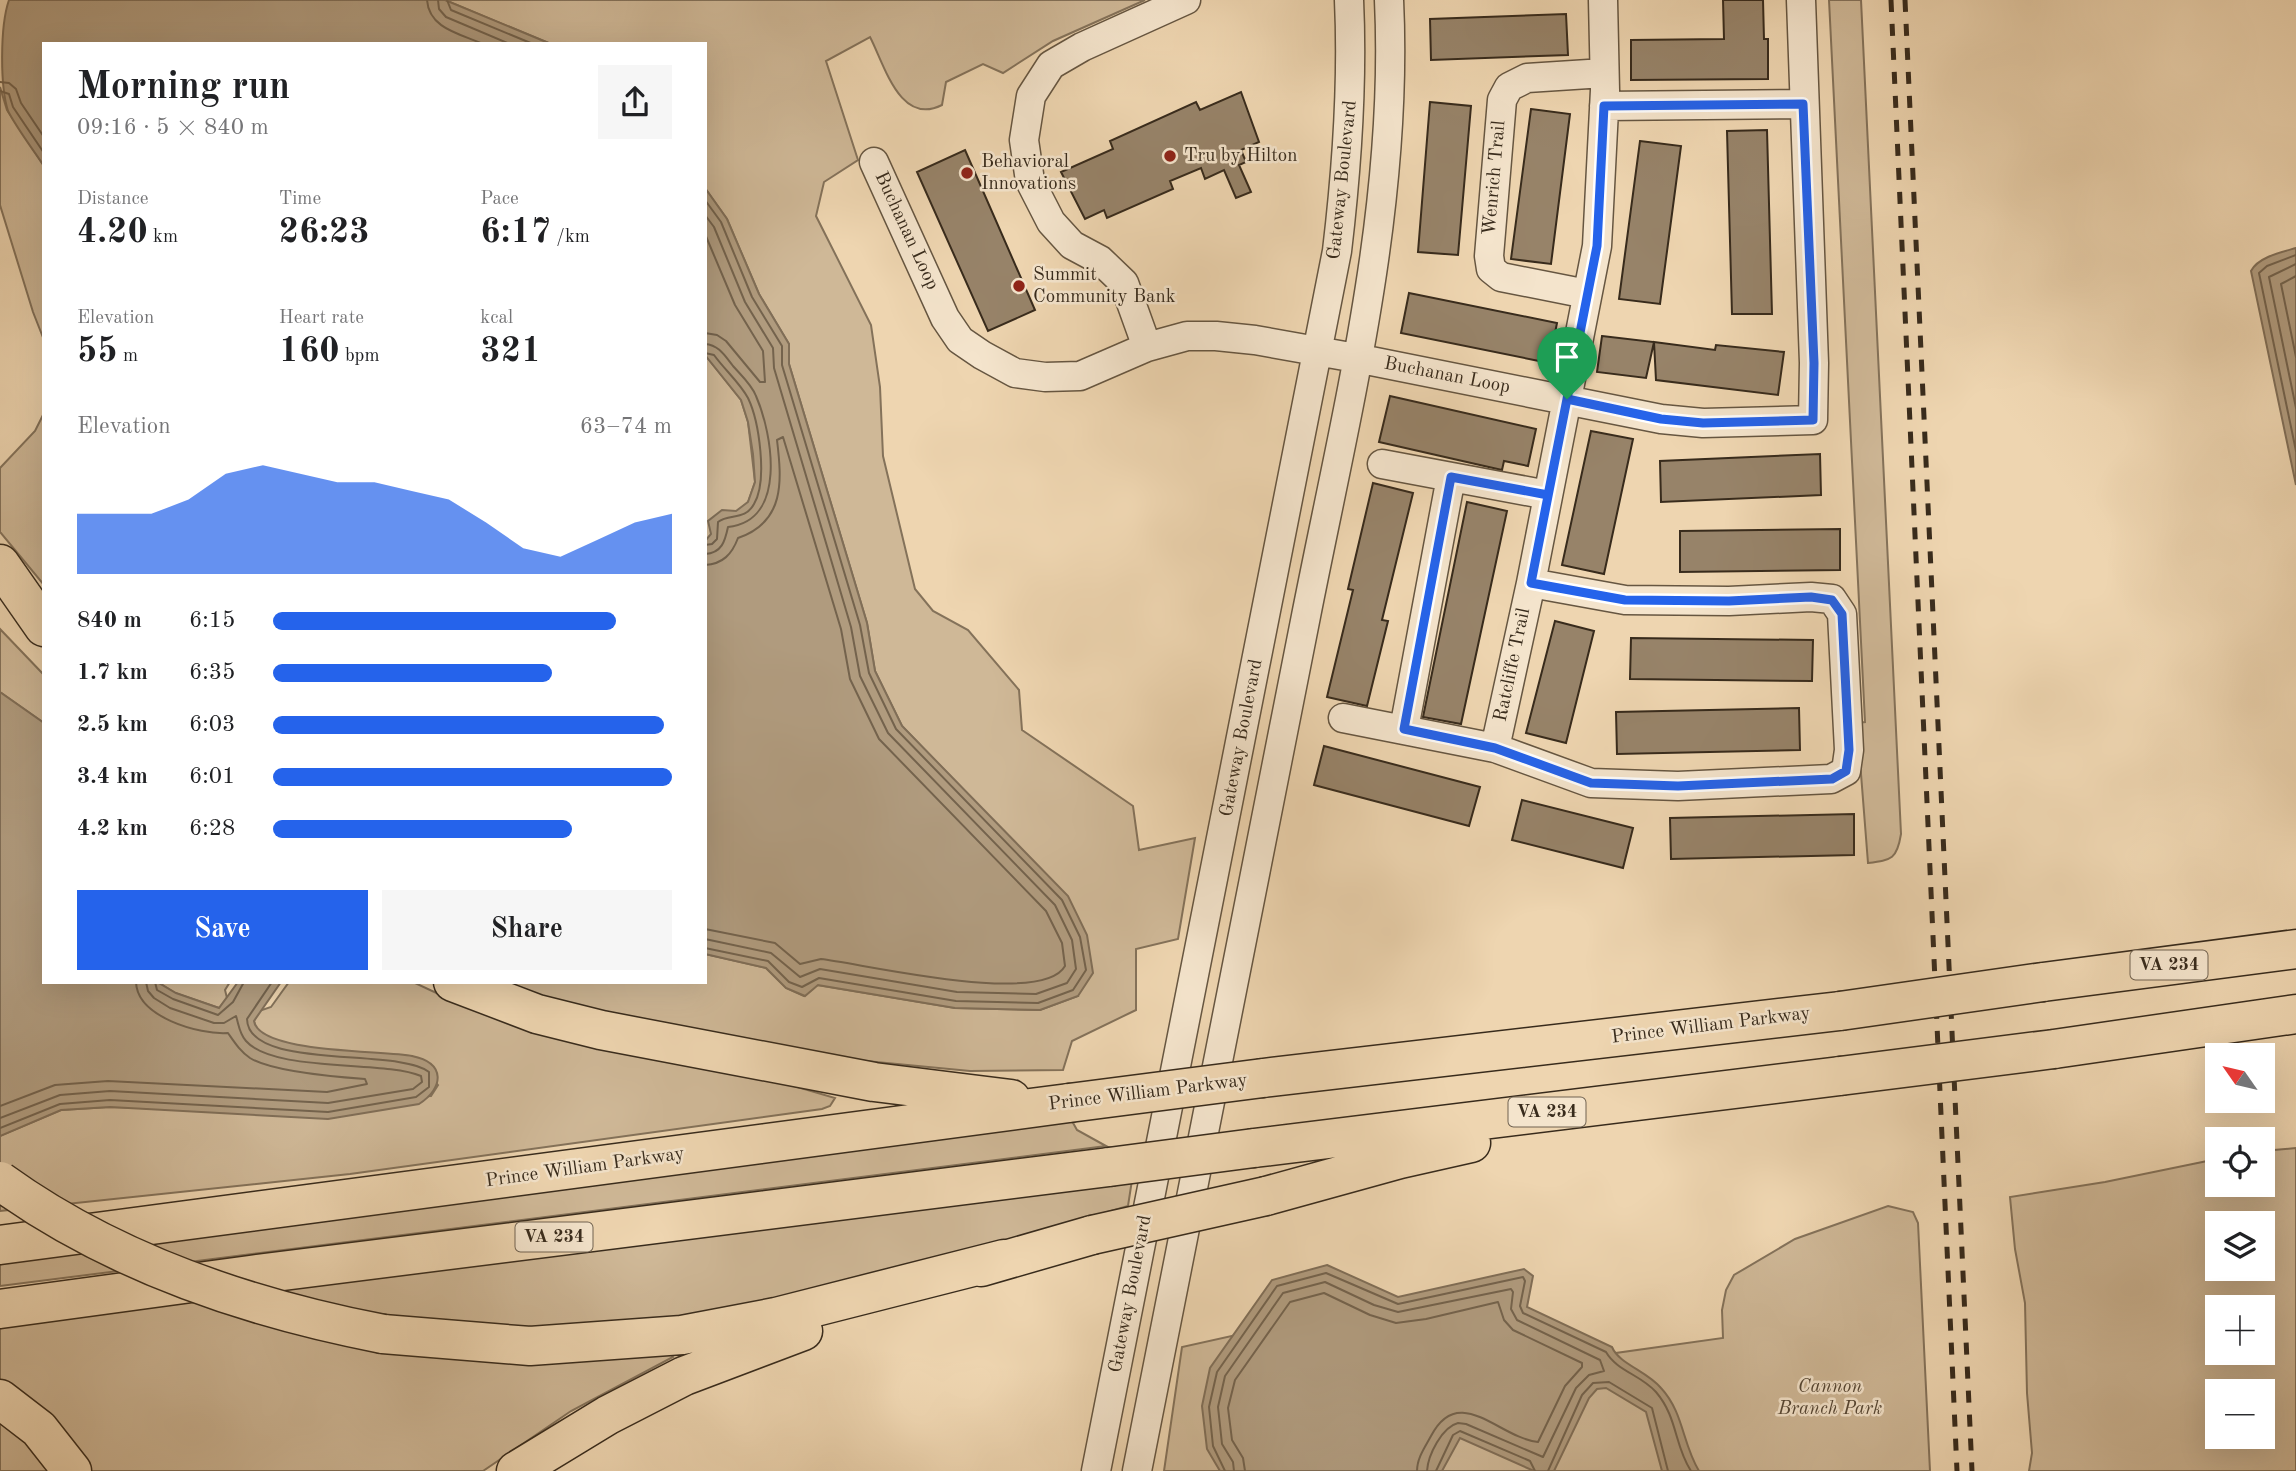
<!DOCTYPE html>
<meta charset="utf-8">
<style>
:root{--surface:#fff;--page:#f6f6f6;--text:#202124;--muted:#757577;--accent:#2563eb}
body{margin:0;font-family:"Old Standard TT",serif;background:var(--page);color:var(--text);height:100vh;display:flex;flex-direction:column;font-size:26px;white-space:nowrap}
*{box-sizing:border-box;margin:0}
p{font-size:23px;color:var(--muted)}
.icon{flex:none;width:38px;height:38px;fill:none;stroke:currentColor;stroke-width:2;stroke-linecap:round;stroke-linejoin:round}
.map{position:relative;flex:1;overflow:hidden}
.sheet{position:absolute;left:42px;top:42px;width:665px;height:942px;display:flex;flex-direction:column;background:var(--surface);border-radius:0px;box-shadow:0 7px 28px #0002}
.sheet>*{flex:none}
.needle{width:46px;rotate:304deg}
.buttons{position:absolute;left:2205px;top:1043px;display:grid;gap:14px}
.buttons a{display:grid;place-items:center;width:70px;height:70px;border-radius:0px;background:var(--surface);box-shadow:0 7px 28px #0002;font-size:35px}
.pin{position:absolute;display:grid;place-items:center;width:60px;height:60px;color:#fff;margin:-72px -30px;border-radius:50% 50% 50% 0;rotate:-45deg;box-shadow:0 0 7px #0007}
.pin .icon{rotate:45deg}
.round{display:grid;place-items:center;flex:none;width:74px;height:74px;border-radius:0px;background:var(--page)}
.headline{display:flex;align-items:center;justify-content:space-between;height:119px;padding:0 35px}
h1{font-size:38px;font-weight:700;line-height:52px}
.metrics{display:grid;grid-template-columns:repeat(3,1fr);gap:10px;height:119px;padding:7px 35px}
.metrics div{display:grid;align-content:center}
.metrics b{font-size:35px;font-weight:700}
.metrics small{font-size:19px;font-weight:400}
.metrics p{font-size:19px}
.chart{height:196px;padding:14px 35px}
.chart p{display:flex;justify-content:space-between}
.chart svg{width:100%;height:126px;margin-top:7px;fill:var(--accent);opacity:.7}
.button{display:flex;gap:14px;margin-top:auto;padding:14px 35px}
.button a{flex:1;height:80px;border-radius:0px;background:var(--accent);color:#fff;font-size:28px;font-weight:700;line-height:80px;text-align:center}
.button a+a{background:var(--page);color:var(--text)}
ul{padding:0 35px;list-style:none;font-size:23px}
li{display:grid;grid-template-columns:112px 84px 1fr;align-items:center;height:52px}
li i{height:18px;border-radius:9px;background:var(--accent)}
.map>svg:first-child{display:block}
</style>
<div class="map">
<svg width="2296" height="1471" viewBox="0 0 2296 1471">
<rect width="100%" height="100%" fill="#eed5b0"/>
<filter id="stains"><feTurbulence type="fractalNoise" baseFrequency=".00286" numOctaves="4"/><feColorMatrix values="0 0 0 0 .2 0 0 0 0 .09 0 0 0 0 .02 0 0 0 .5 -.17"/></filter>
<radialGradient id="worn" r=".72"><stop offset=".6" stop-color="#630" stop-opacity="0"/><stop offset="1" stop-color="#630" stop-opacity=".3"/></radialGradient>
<!-- green -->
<path fill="#cfb897" stroke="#84725a" stroke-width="2" fill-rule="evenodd" d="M445 0H1145L1053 41 1003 73 983 64 946 82 942 105C900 126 885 66 870 37L826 61 858 160 824 182 816 216 871 325 880 387 883 456 915 589 933 611 968 630 1019 690 1022 730 1133 806 1139 850 1195 838 1178 939 1136 949V1010L1072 1041 1063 1070 970 1071 845 1059 614 1019 487 982H705V954L766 968 786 988 804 996 817 985 955 1008 1040 1010 1078 996 960 786 902 726 875 671 867 623 789 364V344L759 294 727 219 705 188V44H551Z
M1829 0H1861L1901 834C1897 859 1892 860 1868 863L1857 723 1865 722Z
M0 87 7 110 44 166V340L33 312 0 205Z
M705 355 741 400 748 422 755 482 748 502 705 541Z
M44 413V585L0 532V468L35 431Z
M0 629 44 675V723L0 692Z
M158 982H230L225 990 227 998 219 1008 175 993Z
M289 982H413L445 997 760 1076 835 1098 830 1106 822 1109 350 1174 0 1211V1136L61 1110 110 1107 201 1110 431 1096 438 1085 412 1056C371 1053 305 1052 267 1037 259 1033 255 1029 254 1021L259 1011 271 1007Z
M1072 1121 1077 1130 1106 1146 0 1286V1258Z
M2296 1148V1471H2029L2032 1453 2027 1393 2025 1303 2015 1249 2010 1197 2105 1182 2217 1159V1185H2263V1151ZM2217 1223H2263V1269H2217ZM2217 1307H2263V1353H2217ZM2217 1391H2263V1437H2217Z
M1132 1180 1128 1206 959 1255 670 1354 673 1357 571 1411 483 1471H87L13 1388 0 1379V1326Z
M1888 1206 1913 1212 1918 1223 1930 1471H1164L1182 1347 1254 1331 1366 1388 1723 1338 1722 1310 1726 1290 1734 1275 1795 1239Z
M0 1415 53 1471H0Z"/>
<!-- water -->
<path fill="#b09b7e" stroke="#806e57" stroke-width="2" d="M9 0H445L551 44H44V166C32 148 18 130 8 111 0 86 0 26 9 0Z
M705 188 727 219 759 294 789 344V364L867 623 875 671 902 726 1068 896 1087 935 1093 973 1078 996 1040 1010 955 1008 818 985 805 996 786 988 766 968 705 954V541L711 534 708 521 722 510 736 511 748 502 755 482 753 454 748 422 741 400 705 355Z
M2296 248V485L2251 271C2258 257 2282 252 2296 248Z
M0 692 44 723V982H157L176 993 219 1008 238 982H281L254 1021C259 1054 384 1050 412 1056 446 1063 444 1088 419 1104L328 1119 110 1107 61 1110 0 1136Z
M1327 1265 1398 1297 1524 1269 1533 1276 1527 1307 1612 1347C1619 1364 1647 1371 1661 1388 1684 1413 1682 1443 1699 1471H1662L1646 1412 1606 1388 1597 1389 1589 1398 1554 1471H1534L1460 1438 1442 1471H1220L1207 1449 1202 1406 1210 1368 1272 1280Z"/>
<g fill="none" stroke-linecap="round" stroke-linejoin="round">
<!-- shore -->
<path stroke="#74634d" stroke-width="2" d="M427 0C429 29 461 34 483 44
M438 0 439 9 446 17 510 44
M447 0 451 10 533 44
M0 82 9 83 16 89 21 103 44 137
M0 91 9 94 13 107 44 153
M705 200 721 222 752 297 782 346V365L860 625 869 673 896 729 1062 900 1080 937 1086 970 1073 990 1038 1003 956 1001 819 978 802 987 789 982 768 961 705 948
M705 215 714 227 745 302 773 348 774 368 851 627 860 676 888 733 1055 905 1072 940 1076 969 1067 983 1036 994 957 992 820 969 800 977 771 953 705 939
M705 234 735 305 763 351 765 382H760L726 341 717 335 705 333
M2296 255 2267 266 2259 273 2296 451
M2296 264 2269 277 2296 408
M2296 276 2281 284 2296 357
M705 344C719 345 725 356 733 366 741 375 752 385 756 396 773 435 787 521 728 527 725 541 722 553 705 554
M705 353 714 355C724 369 740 383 748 398 759 421 768 481 754 504 745 521 729 513 718 522L717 539 712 544 705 545
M705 565C723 564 732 554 738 538 785 522 782 481 777 440L783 437 841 629 850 679 879 739 1046 911 1062 943 1065 966C1042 1007 865 964 821 959L800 964 775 943 705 929
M155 982 157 990 173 999 218 1015 233 1002 244 982
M0 1106 55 1085 108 1081 327 1092 367 1084 365 1079C337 1077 273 1072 250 1058 240 1051 235 1043 228 1033 199 1035 137 1017 136 982
M0 1118 60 1095 110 1091 328 1103 413 1089 422 1082 421 1076C383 1060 274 1073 246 1041 239 1033 239 1025 236 1016L224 1023H214L170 1008 154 998 148 991 146 982
M0 1128 60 1104 110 1100 328 1112 416 1097 429 1087V1072C398 1047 248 1071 247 1019L272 982
M1225 1471 1213 1446 1209 1407 1217 1372 1277 1286 1326 1273 1398 1304 1523 1277 1525 1281 1520 1306 1523 1313 1606 1352C1617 1371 1641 1375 1656 1392 1678 1418 1674 1445 1691 1471
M1234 1471 1233 1462 1222 1444 1218 1407 1225 1376 1283 1293 1325 1282 1374 1305 1398 1312 1511 1289 1513 1292 1511 1309 1517 1320 1600 1360 1604 1371 1589 1375 1576 1388 1543 1457 1466 1424 1458 1423C1442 1427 1428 1455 1427 1471
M1245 1471 1243 1458 1232 1440 1228 1408 1235 1380 1290 1302 1324 1293 1370 1315 1396 1323 1426 1319 1498 1302 1504 1320 1513 1330 1582 1363V1367L1565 1386 1538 1442C1499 1438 1459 1382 1431 1436 1425 1447 1417 1458 1417 1471
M1436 1471 1453 1435 1460 1431 1530 1461 1535 1471
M1548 1471 1582 1395 1593 1383 1609 1382 1652 1408 1668 1471"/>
</g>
<!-- building -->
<path fill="#978369" stroke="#382b1c" stroke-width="2" d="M1723 0H1763L1764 39H1768V79L1631 80V40L1724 39Z
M1566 14 1568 55 1431 60 1430 19Z
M1241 92 1259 142 1241 150 1246 162 1239 165 1251 192 1236 198 1224 170 1205 179 1201 168 1170 181 1173 189 1107 218 1104 210 1085 219 1061 172 1113 149 1110 141 1196 102 1200 110Z
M1430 102 1471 106 1458 255 1418 252Z
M1531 109 1570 114 1551 264 1511 259Z
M1767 130 1772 314H1732L1727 131Z
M1640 141 1681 146 1660 304 1619 299Z
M965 150 1035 310 988 331 917 172Z
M1409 293 1557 323 1549 363 1401 333Z
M1602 336 1654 342 1646 378 1597 372Z
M1654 342 1715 350 1716 345 1784 352 1778 395 1656 380Z
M1390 396 1536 429 1528 466 1504 461 1502 470 1379 442Z
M1591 431 1633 439 1604 574 1562 565Z
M1820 454 1821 495 1661 502 1660 461Z
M1373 483 1413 493 1382 620 1388 621 1367 706 1327 697 1353 590 1348 589Z
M1467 502 1507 511 1461 724 1423 717Z
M1840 529V570L1680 572V531Z
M1555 621 1594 631 1566 743 1526 733Z
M1631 638 1813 640 1812 681 1630 679Z
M1799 708 1800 750 1617 754 1616 712Z
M1324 746 1480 787 1469 826 1314 785Z
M1522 800 1633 828 1623 868 1512 840Z
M1854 814V855L1671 859 1670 818Z"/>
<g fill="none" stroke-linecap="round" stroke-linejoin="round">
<!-- minor casing -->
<g stroke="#665641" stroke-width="31">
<path id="minor" d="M1604 106 1803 104
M874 162 945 318 960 340 982 355 1015 373 1045 377 1080 376 1147 347 1187 336H1216L1255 340 1356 358 1661 419 1703 423 1813 420 1814 363 1801 0
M1587 294 1501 277 1491 269 1489 256 1502 100 1509 87 1527 78 1604 73
M1147 347 1124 283 1100 260 1072 245 1051 222 1030 181 1024 140 1031 96 1051 65 1082 47 1186 0
M1382 464 1548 495
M1343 718 1495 748 1591 783 1678 786 1831 779 1846 771 1849 750 1842 614 1832 599 1811 597 1729 601 1625 600 1531 583
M1404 729 1451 477
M1495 748 1531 583 1597 246 1605 90 1603 0
M1096 1471 1337 251C1347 167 1353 85 1349 0
M1137 1471C1193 1186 1250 901 1306 616 1346 413 1399 208 1389 0"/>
</g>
<!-- highway casing -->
<g stroke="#382b1c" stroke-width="41">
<path id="highway" d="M0 564 44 627
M453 982 537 1014 601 1030 874 1082 1011 1099
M2043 982 2296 949
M2054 1049 2296 1014
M1263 1078 1840 1011
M1254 1148 1840 1076
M1266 1196 1400 1159 1471 1143
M0 1245 1069 1103
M981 1267 1092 1235
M0 1309 250 1275 1109 1167
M383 1334 530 1346 682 1335 776 1317 1004 1259
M0 1399 39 1429 72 1471
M516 1471 608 1415 684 1376 803 1331"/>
</g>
<!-- minor -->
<use href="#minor" stroke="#f4e4cc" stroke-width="28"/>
<!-- highway -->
<use href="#highway" stroke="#eed5b0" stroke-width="38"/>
<!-- rail -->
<path stroke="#382b1c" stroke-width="5" stroke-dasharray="12 12" stroke-linecap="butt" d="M1891 0 1957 1471
M1905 0 1972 1471"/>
<!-- highway-bridge casing -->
<g stroke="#382b1c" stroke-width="41" stroke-linecap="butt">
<path id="highway-bridge" d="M1840 1011 2043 982
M1840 1076 2054 1049
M1069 1103 1263 1078
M1109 1167 1254 1148
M0 1181C112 1262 248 1308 383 1334
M1092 1235 1266 1196"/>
</g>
<!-- highway-bridge -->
<use href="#highway-bridge" stroke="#eed5b0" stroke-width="38"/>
</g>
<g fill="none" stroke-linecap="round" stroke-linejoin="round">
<!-- route casing -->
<g stroke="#fff" stroke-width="14">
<path id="route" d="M1567 399 1531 583 1625 600 1729 601 1811 597 1832 600 1842 614 1849 750 1846 771 1832 779 1678 786 1591 783 1495 748 1404 729 1451 477 1548 495 1567 399 1661 419 1703 423 1813 420 1814 363 1803 104 1604 106 1597 246 1567 399"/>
</g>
<!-- route -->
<use href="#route" stroke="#2563eb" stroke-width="9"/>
</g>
<!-- markers -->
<g fill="#8f2418" stroke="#f4e4cc" stroke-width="2.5">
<circle cx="1170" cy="156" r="7"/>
<circle cx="967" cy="173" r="7"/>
<circle cx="1019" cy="286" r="7"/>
</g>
<g text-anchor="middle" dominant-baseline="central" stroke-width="5" stroke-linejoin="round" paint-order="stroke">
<!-- shield labels -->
<g fill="#f4e4cc" stroke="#706251" stroke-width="2">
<rect x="2130.5" y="950.5" width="77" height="29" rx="5"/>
<rect x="1508.5" y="1097.5" width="77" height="29" rx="5"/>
<rect x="515.5" y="1222.5" width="77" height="29" rx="5"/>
</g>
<g font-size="18" font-weight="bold" fill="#382b1c">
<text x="2169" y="965">VA 234</text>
<text x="1547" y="1112">VA 234</text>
<text x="554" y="1237">VA 234</text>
</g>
<!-- poi labels -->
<g font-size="19" fill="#382b1c" stroke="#f4e4cc" text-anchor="start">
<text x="1184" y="156">Tru by Hilton</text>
<text x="981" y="162">Behavioral<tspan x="981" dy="22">Innovations</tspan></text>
<text x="1033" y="275">Summit<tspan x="1033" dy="22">Community Bank</tspan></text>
</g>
<!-- street labels -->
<g font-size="19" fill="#382b1c" stroke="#f4e4cc">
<text transform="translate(1495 178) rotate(-85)">Wenrich Trail</text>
<text transform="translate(1343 180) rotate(-84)">Gateway Boulevard</text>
<text transform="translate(906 231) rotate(65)">Buchanan Loop</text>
<text transform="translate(1447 376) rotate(11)">Buchanan Loop</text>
<text transform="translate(1513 665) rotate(-78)">Ratcliffe Trail</text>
<text transform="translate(1242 738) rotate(-79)">Gateway Boulevard</text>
<text transform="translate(1711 1026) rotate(-7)">Prince William Parkway</text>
<text transform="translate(1148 1093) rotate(-7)">Prince William Parkway</text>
<text transform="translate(585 1168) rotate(-8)">Prince William Parkway</text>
<text transform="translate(1131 1294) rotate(-79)">Gateway Boulevard</text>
</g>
<!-- park labels -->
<g font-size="19" font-style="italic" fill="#564735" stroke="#f4e4cc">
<text x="1830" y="1387">Cannon<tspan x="1830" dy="22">Branch Park</tspan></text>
</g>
</g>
<rect width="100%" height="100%" filter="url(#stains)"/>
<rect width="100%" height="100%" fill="url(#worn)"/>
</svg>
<div class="buttons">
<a><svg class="needle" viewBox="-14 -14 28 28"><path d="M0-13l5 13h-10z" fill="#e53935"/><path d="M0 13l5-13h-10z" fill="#757577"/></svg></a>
<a><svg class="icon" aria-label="locate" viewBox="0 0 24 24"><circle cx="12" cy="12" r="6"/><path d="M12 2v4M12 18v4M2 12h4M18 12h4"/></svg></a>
<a><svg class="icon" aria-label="layers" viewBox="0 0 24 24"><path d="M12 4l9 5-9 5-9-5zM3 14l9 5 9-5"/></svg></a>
<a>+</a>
<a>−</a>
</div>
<div class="pin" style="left:1567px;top:399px;background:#1e9e55"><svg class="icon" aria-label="arrive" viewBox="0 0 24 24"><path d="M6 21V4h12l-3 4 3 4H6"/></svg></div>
<section class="sheet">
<div class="headline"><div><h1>Morning run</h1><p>09:16 · 5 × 840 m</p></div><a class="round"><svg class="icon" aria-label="share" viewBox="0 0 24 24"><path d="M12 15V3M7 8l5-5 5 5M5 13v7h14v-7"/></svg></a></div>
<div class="metrics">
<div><p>Distance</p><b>4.20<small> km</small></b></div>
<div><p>Time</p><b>26:23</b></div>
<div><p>Pace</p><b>6:17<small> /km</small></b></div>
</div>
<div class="metrics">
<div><p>Elevation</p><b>55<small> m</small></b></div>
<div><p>Heart rate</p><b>160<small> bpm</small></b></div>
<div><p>kcal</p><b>321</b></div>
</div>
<div class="chart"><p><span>Elevation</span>63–74 m</p>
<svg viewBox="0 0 160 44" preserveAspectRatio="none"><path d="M0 44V23L10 23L20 23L30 18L40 9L50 6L60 9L70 12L80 12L90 15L100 18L110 26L120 35L130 38L140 32L150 26L160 23V44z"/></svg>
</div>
<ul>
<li><b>840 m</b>6:15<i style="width:86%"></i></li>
<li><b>1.7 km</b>6:35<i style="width:70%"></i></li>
<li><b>2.5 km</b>6:03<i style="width:98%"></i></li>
<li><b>3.4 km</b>6:01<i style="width:100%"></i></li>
<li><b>4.2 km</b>6:28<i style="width:75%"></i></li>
</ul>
<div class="button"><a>Save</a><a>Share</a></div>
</section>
</div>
